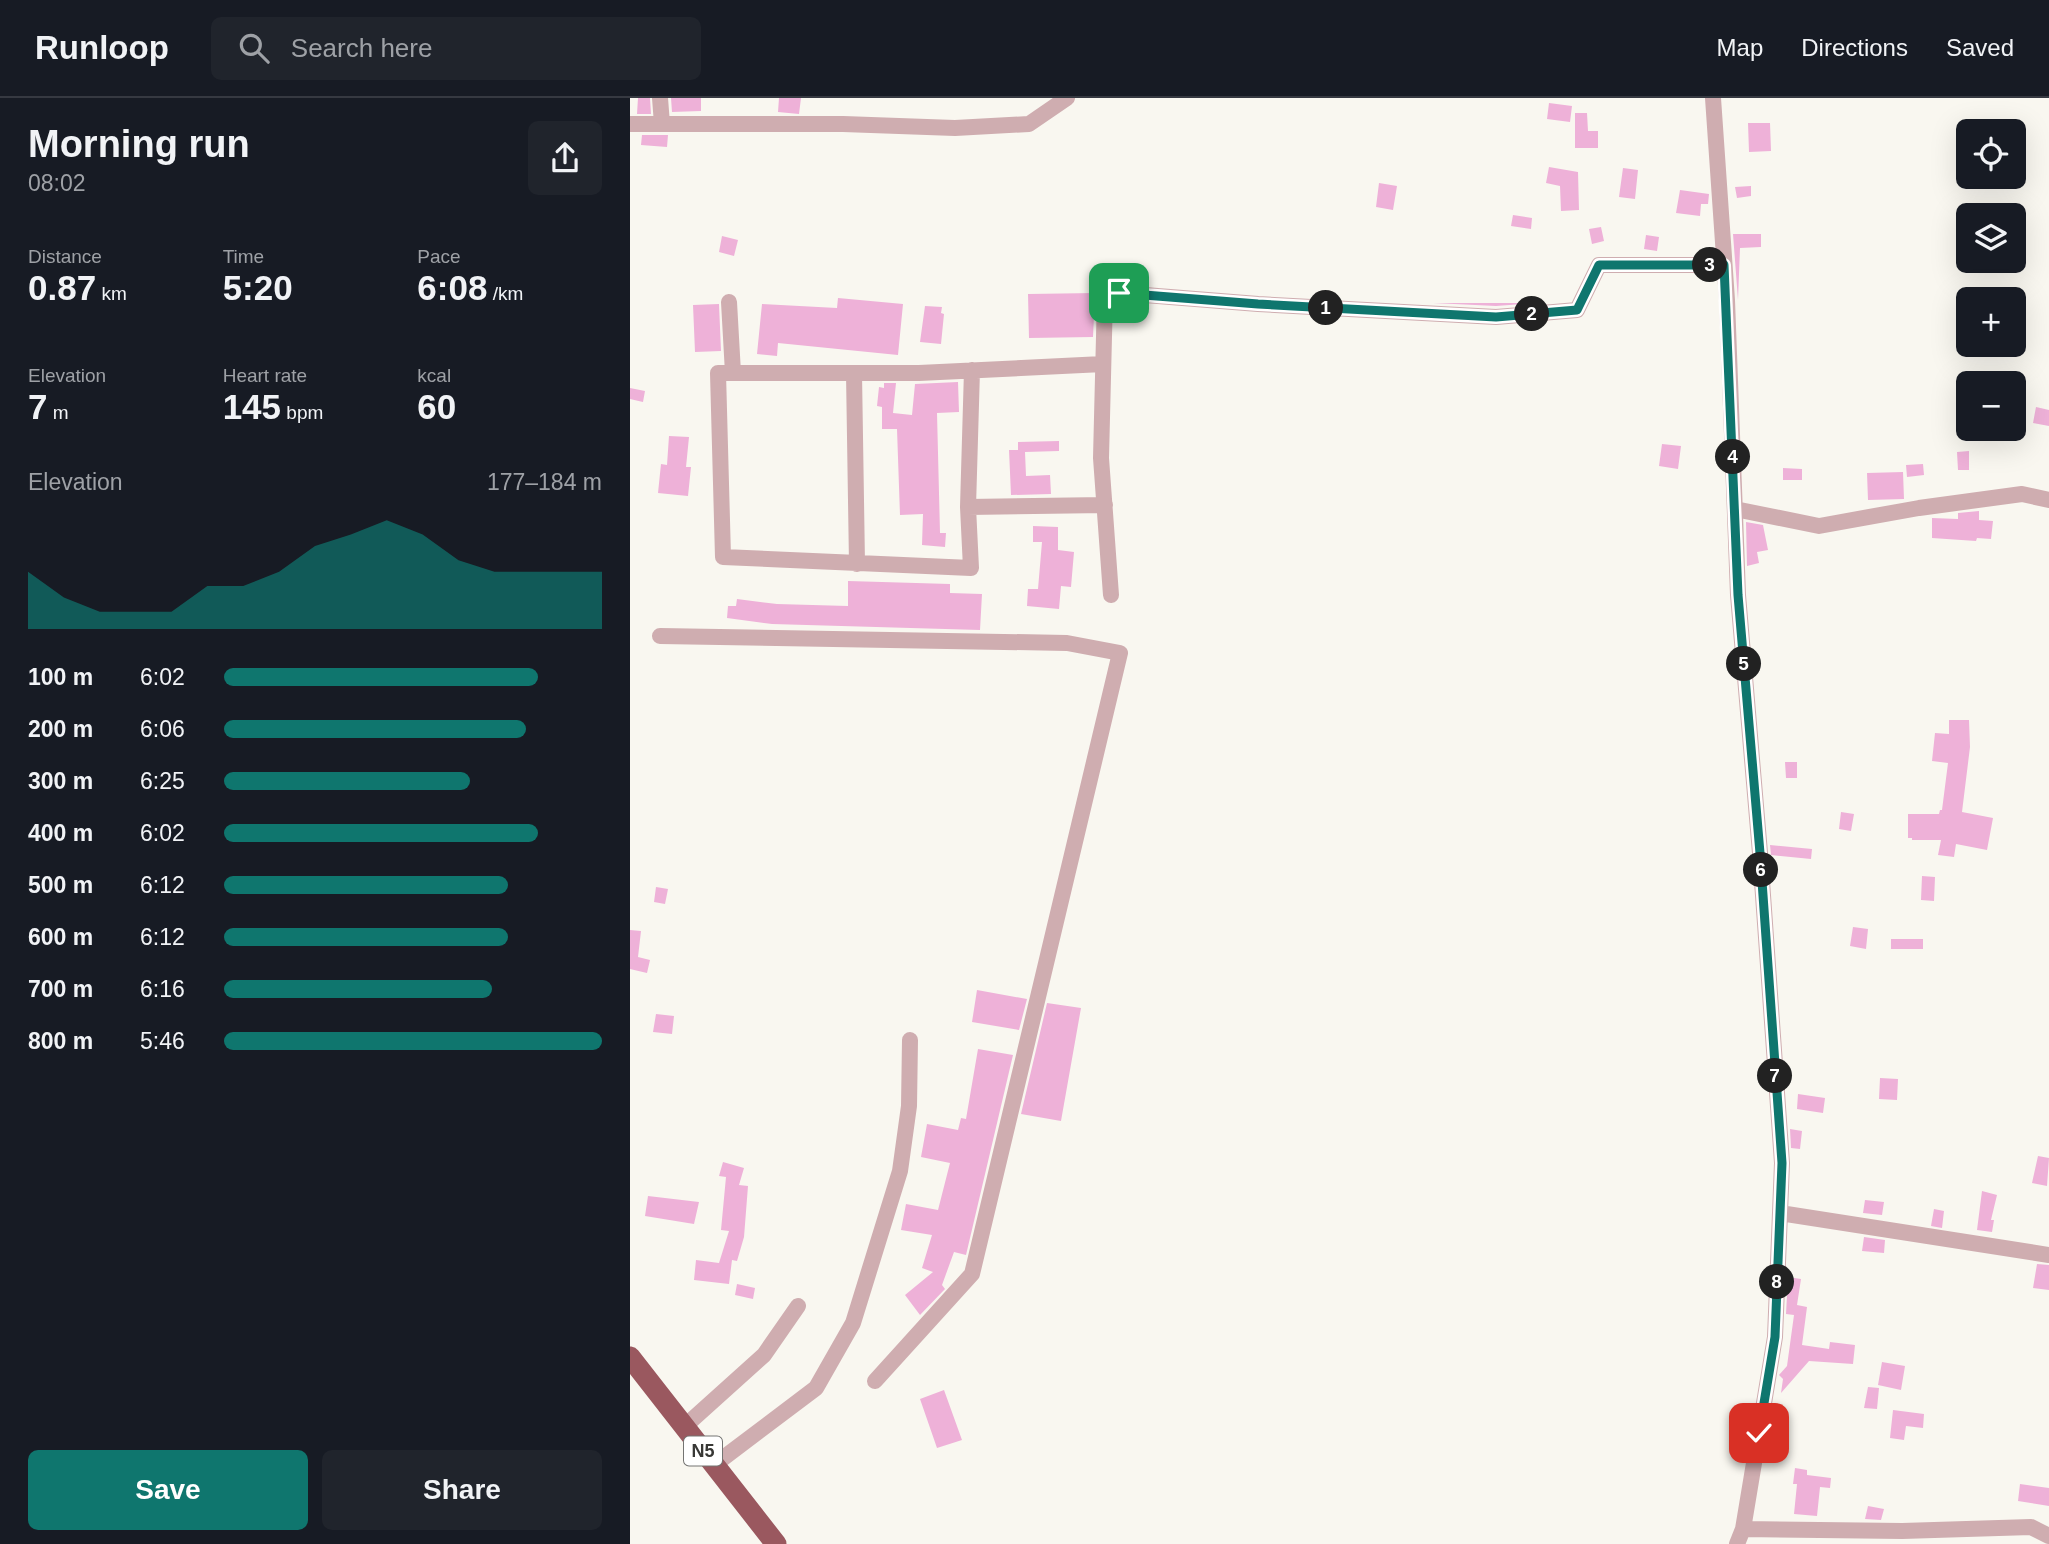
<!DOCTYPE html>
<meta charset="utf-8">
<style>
:root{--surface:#171b24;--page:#20242c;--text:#f1f3f6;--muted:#9ea1a6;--line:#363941;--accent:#0f766e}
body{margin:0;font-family:Arial,sans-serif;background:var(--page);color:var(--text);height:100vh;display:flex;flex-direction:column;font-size:26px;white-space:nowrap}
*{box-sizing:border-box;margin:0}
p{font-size:23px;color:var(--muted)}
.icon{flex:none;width:38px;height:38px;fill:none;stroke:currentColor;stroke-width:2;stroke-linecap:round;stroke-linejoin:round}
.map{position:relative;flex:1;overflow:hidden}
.drawer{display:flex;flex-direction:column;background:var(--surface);width:630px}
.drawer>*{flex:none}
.fabs{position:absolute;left:1326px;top:21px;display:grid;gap:14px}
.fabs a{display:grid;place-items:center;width:70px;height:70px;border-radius:10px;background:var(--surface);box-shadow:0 7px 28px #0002;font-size:35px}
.pin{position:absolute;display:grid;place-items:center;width:60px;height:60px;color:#fff;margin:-30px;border-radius:14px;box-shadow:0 4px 10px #0006}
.km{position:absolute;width:35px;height:35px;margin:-18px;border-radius:50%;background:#222;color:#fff;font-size:19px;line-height:35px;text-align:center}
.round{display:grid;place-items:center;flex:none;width:74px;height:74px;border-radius:10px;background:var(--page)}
.headline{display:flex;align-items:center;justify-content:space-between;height:119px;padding:0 28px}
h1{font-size:38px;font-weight:600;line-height:52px}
.figures{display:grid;grid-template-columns:repeat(3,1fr);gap:10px;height:119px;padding:7px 28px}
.figures div{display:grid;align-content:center}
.figures b{font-size:35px;font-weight:600}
.figures small{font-size:19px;font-weight:400}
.figures p{font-size:19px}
.chart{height:196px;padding:14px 28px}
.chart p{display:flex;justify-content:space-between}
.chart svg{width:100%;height:126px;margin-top:7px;fill:var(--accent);opacity:.7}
.button{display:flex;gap:14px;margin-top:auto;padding:14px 28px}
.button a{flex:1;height:80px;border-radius:10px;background:var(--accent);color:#fff;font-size:28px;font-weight:600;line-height:80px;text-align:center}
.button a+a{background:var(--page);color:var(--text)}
ul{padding:0 28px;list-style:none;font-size:23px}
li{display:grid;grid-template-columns:112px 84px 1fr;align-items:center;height:52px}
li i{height:18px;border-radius:9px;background:var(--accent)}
header{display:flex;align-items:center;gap:42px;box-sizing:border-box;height:98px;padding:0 35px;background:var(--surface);border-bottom:2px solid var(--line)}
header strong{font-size:33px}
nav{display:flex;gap:38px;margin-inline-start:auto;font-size:24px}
.search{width:490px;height:63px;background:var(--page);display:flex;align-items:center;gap:18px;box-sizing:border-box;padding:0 24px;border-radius:10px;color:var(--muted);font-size:26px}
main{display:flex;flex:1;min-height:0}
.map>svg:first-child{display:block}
</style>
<header>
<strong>Runloop</strong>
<div class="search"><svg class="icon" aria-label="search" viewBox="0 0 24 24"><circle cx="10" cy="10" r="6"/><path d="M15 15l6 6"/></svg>Search here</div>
<nav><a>Map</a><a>Directions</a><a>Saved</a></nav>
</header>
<main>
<section class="drawer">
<div class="headline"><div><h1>Morning run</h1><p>08:02</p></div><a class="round"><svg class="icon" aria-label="share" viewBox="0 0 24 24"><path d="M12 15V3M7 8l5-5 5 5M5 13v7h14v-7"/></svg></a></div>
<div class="figures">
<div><p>Distance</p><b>0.87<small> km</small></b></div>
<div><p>Time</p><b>5:20</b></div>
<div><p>Pace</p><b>6:08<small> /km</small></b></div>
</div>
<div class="figures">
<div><p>Elevation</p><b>7<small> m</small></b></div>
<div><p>Heart rate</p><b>145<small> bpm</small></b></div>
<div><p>kcal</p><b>60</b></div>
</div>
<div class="chart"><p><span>Elevation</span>177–184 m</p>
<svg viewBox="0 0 160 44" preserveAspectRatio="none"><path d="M0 44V24L10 33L20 38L30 38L40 38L50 29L60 29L70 24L80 15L90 11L100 6L110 11L120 20L130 24L140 24L150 24L160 24V44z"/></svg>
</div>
<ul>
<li><b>100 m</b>6:02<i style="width:83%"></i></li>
<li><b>200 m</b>6:06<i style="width:80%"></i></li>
<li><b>300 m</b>6:25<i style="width:65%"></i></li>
<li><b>400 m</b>6:02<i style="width:83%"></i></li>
<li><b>500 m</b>6:12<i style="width:75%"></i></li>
<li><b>600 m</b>6:12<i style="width:75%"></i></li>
<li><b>700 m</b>6:16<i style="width:71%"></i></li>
<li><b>800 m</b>5:46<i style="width:100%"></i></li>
</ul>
<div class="button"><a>Save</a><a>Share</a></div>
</section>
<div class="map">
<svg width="1419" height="1446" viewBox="0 0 1419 1446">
<rect width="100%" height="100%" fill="#f9f7f0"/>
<!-- building -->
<path fill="#eeb1d8" d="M8 0H20L21 16H7Z
M41 0H71V13L42 14Z
M149 0H171L169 16 148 14Z
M919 5 942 8 940 24 917 21Z
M945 15H957L958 33H968V50H945Z
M1118 25H1140L1141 53 1119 54Z
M12 37H38L37 49 11 47Z
M919 69 948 74 949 112 931 113 930 88 916 85Z
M993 70 1008 72 1005 101 989 99Z
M749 85 767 88 763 112 746 109Z
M1121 88V98L1107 100 1105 89Z
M1050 92 1079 96 1078 106H1071L1070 118 1046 115Z
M883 117 902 120 901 131 881 128Z
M971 129 974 143 962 146 959 131Z
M1103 136H1131V149L1110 150 1108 202Z
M1016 137 1029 139 1027 153 1014 151Z
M92 138 108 142 104 158 89 154Z
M465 195 463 239 399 240 398 196Z
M208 200 273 206 268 257 148 245 147 258 127 256 132 206 207 210Z
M803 205H908L866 208Z
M89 206 91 253 65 254 63 207Z
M295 208 312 209 311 215 314 216 311 246 290 244Z
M328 284 329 314 307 315 310 435H316L315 449 292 447 293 416 270 417 267 331H252V309L247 308 249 289 254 290V285H266L263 315 282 317 285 286Z
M0 290 15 293 13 304 0 301Z
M1406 309 1419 312V328L1403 325Z
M39 338 59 339 56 369H61L58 398 28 395 31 366 37 367Z
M429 343V353L395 354 396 378 420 377 421 396 381 397 379 352H388V344Z
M1032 346 1051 348 1048 371 1029 368Z
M1339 353V372H1328L1327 354Z
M1293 366 1294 377 1277 379 1276 367Z
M1153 370 1172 371V382H1153Z
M1273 374 1274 401 1238 402 1237 375Z
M1349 413V422L1363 423 1361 441 1347 440 1346 443 1302 440V420L1328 421V415Z
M1116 424 1133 427 1138 452 1127 454 1129 465 1117 468Z
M403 428 428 429V452L444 454 441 489 431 488 429 511 397 508 398 491H408L412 444H403Z
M218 483 320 486V495L352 496 350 532 142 526 97 520 98 508H106L107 501 147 506 218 508Z
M1319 622H1339L1340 649 1332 714 1363 720 1357 752 1326 746 1324 759 1308 757 1311 742H1282V740H1278V716H1309L1310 712H1312L1318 665 1302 663 1305 635 1319 636Z
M1155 664H1167V680H1156Z
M1211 714 1224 716 1221 733 1209 731Z
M1140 747 1182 751 1181 761 1141 757Z
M1292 778 1305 779 1304 803 1291 802Z
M26 789 38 791 35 806 24 804Z
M1223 829 1238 831 1236 851 1220 848Z
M0 832 11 833 8 859 20 862 17 875 0 871Z
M1261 841H1293V851H1261Z
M347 892 397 901 389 932 342 924Z
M417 905 451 910 431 1023 391 1016Z
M26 916 44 918 42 936 23 934Z
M348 951 383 957 336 1157 324 1154 312 1187 315 1191 290 1217 275 1197 303 1174 292 1170 302 1137 271 1132 276 1106 308 1112 320 1065 291 1059 297 1026 328 1032 331 1020 336 1021Z
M1250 980 1268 981 1267 1002 1249 1001Z
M1168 996 1195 1000 1193 1015 1167 1011Z
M1160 1031 1172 1033 1170 1051 1161 1050Z
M1408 1058 1419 1060 1417 1088 1402 1085Z
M93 1064 114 1070 109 1087 118 1088 114 1139 107 1163 102 1162 99 1186 64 1182 66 1162 89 1165 99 1133 91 1132 96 1079 89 1078Z
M1352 1093 1367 1097 1361 1122H1364L1362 1134 1347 1132Z
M18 1098 69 1104 64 1126 15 1118Z
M1235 1102 1254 1104 1252 1117 1233 1115Z
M1304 1111 1314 1113 1312 1130 1301 1128Z
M1234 1139 1255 1142 1254 1155 1232 1153Z
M1407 1166 1419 1167V1192L1403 1190Z
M1158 1179 1171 1181 1167 1207 1177 1209 1172 1247 1199 1251 1200 1244 1225 1247 1223 1266 1179 1263 1151 1295 1153 1281 1149 1277 1157 1268 1164 1217 1156 1216Z
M107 1186 125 1190 123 1201 105 1197Z
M1252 1264 1275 1268 1271 1292 1248 1287Z
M1238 1289 1249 1290 1247 1311 1234 1310Z
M314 1292 332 1342 307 1350 290 1301Z
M1263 1312 1294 1316 1293 1330 1276 1328 1274 1342 1260 1340Z
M1165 1370 1177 1372V1377L1201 1380 1200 1390 1190 1389 1187 1418 1164 1416 1167 1386H1163Z
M1390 1386 1419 1390V1408L1388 1403Z
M1238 1408 1254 1411 1251 1422 1235 1421Z"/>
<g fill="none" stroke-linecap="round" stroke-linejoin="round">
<!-- minor -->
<path stroke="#cfadb0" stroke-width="16" d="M30 0 32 26
M1083 0 1097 202 1108 497 1130 755 1152 1065 1145 1239 1113 1431
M0 26H213L325 30 399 26 437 0
M99 204 103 275
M473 266 289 275H88L93 459 341 470 338 409 475 407
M224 275 227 466
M338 409 342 272
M1105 411 1189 428 1289 410 1392 396 1419 402
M481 497 471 360 475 198 490 195 628 206 866 219 947 212 969 167H1094
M30 538 437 545 490 555 342 1176 245 1283
M1150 1115 1419 1157
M54 1329 134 1257 168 1208
M84 1367 186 1290 223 1225 270 1073 279 1008 280 942
M1107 1446 1113 1431 1272 1433 1401 1429 1419 1438"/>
<!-- highway -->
<path stroke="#9a585f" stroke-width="21" d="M0 1259 146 1446"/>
</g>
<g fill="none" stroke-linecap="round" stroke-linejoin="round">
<!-- route casing -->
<g stroke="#fff" stroke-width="14">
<path id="route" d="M489 195 628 206 866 219 947 212 969 167H1094L1108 497 1130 755 1152 1065 1145 1239 1129 1335"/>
</g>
<!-- route -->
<use href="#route" stroke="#0f766e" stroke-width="9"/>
</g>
<g text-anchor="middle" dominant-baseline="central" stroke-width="5" stroke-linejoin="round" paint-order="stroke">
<!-- shield labels -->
<rect fill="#fff" stroke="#747472" stroke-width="2" x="54" y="1338.5" width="38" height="29" rx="5"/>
<g font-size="18" font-weight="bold" fill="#383835">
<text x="73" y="1353">N5</text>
</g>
</g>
</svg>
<div class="fabs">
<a><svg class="icon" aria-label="locate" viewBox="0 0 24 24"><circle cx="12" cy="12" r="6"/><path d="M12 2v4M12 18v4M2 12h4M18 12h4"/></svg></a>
<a><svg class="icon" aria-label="layers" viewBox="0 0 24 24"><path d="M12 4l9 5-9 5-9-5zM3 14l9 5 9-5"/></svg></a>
<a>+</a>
<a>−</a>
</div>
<div class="pin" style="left:489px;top:195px;background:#1e9e55"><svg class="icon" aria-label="arrive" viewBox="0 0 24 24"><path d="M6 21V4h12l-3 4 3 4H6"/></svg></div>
<div class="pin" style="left:1129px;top:1335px;background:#d93025"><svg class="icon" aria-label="check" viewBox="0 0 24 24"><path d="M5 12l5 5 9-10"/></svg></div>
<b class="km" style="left:696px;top:210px">1</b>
<b class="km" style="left:902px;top:216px">2</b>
<b class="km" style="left:1080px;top:167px">3</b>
<b class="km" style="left:1103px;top:359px">4</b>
<b class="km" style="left:1114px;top:566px">5</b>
<b class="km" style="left:1131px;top:772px">6</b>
<b class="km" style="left:1145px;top:978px">7</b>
<b class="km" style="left:1147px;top:1184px">8</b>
</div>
</main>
